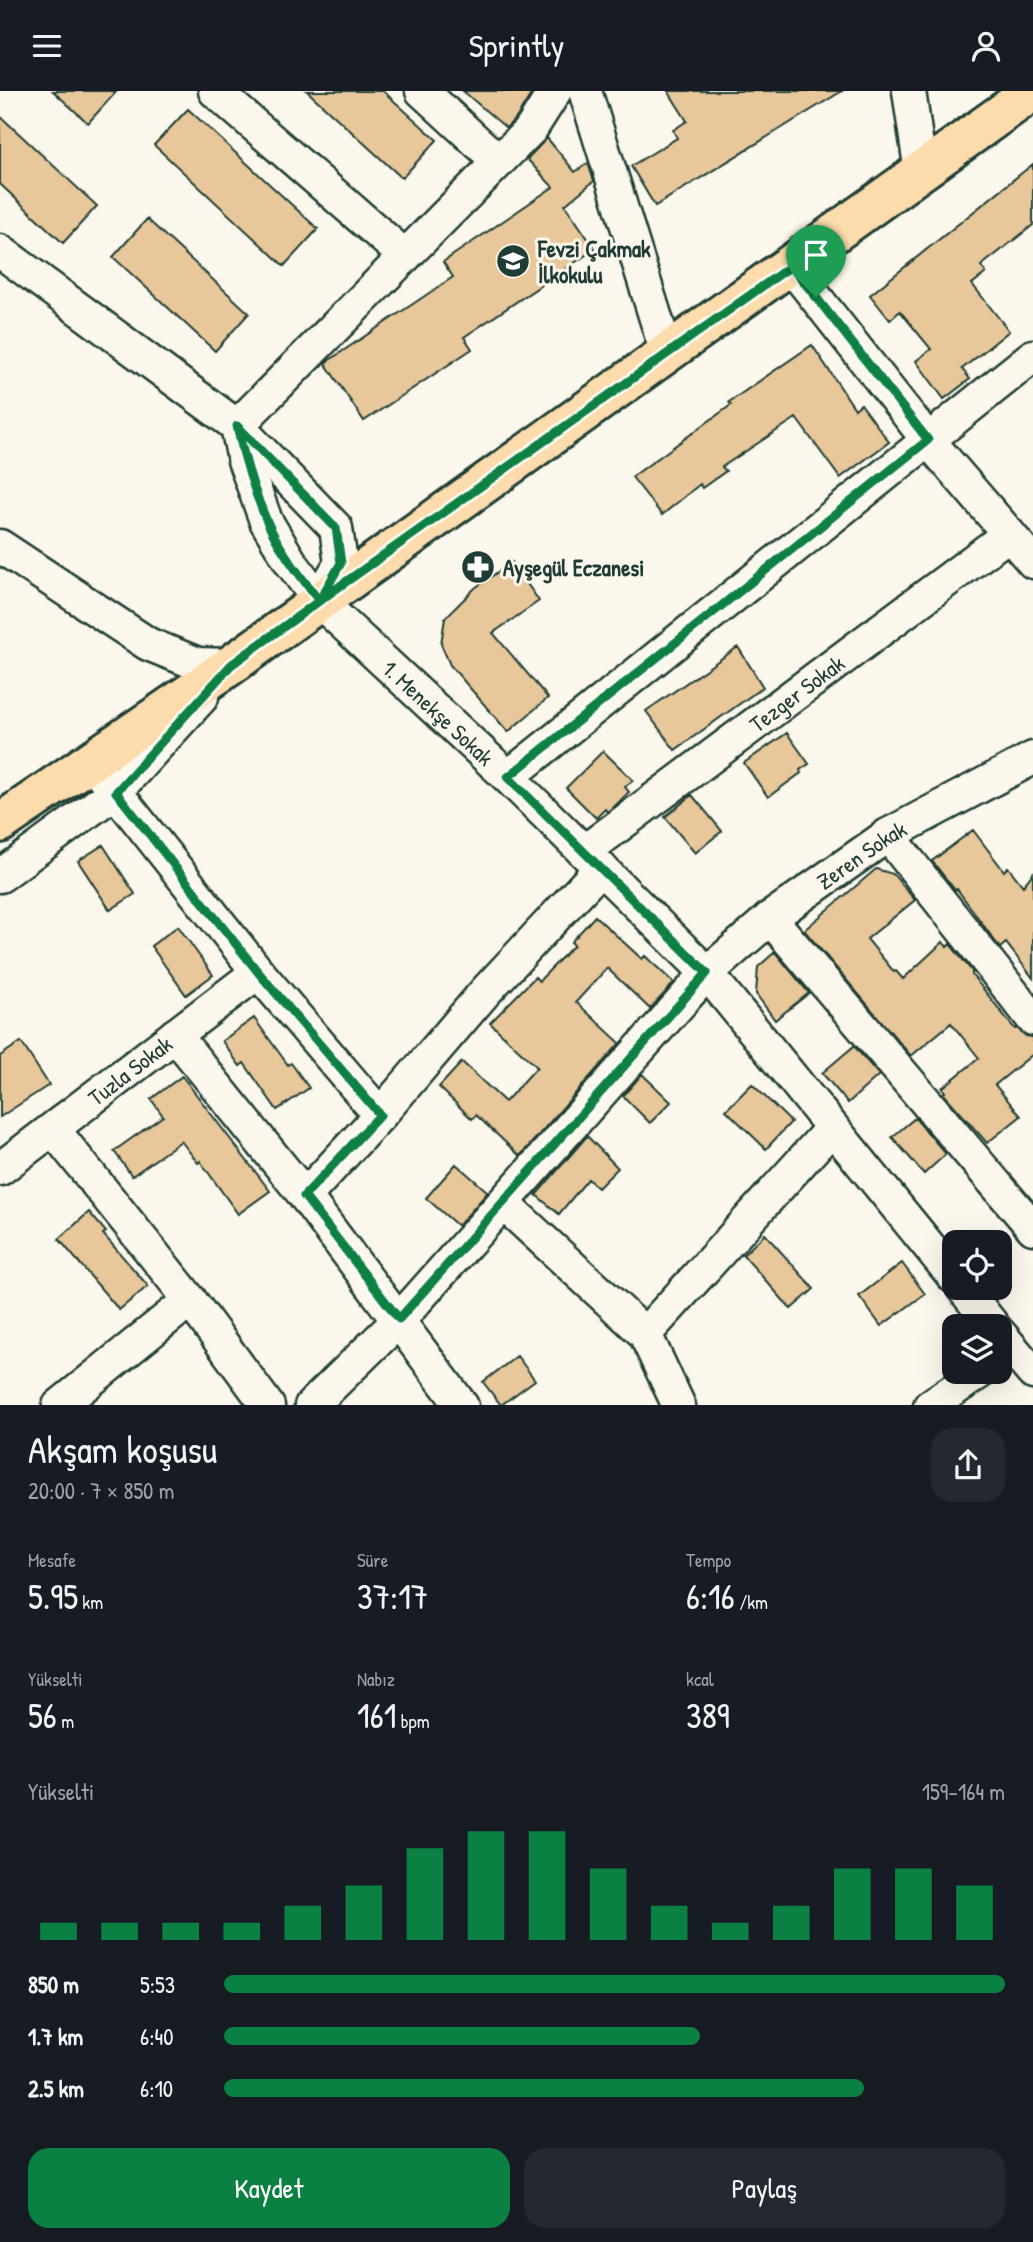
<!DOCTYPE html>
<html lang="tr">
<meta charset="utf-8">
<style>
:root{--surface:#171b24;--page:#242831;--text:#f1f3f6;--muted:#9ea1a6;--accent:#0b8043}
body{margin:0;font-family:"Patrick Hand",sans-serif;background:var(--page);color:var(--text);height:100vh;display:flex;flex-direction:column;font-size:26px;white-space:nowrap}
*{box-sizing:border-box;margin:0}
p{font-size:23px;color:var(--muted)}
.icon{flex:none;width:38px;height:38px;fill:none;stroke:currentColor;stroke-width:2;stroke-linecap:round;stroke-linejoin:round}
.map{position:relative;height:1314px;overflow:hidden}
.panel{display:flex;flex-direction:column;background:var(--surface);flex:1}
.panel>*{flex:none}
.buttons{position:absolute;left:942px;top:1139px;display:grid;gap:14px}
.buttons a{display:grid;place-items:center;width:70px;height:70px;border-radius:14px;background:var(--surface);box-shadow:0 7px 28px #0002;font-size:35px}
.pin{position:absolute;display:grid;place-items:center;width:60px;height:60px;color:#fff;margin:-72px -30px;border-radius:50% 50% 50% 0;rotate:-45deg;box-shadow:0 0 7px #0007}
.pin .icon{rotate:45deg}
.round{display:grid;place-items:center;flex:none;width:74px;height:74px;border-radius:21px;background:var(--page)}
.headline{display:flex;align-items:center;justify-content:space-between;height:119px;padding:0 28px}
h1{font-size:38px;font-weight:600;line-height:52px}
.metrics{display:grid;grid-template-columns:repeat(3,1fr);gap:10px;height:119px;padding:7px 28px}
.metrics div{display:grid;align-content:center}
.metrics b{font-size:35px;font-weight:600}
.metrics small{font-size:19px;font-weight:400}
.metrics p{font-size:19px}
.chart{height:196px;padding:14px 28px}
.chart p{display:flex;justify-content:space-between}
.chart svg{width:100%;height:126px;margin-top:7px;stroke:var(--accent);stroke-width:6}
.cta{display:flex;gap:14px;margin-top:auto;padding:14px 28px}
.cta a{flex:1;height:80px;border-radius:21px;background:var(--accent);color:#fff;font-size:28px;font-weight:600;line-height:80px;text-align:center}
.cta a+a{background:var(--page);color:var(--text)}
ul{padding:0 28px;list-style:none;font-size:23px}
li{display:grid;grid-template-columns:112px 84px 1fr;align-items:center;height:52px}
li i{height:18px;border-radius:9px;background:var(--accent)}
header{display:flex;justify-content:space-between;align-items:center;height:91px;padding:0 28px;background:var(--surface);font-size:32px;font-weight:600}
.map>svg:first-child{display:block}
</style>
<header><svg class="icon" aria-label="menu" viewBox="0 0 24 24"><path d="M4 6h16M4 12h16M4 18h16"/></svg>Sprintly<svg class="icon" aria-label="person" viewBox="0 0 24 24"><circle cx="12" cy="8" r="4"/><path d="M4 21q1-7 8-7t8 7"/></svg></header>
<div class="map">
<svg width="1033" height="1315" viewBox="0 0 1033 1315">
<rect width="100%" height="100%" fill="#fbf7ec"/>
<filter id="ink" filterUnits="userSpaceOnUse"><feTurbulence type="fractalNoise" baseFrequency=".0143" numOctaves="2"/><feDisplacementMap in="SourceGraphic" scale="14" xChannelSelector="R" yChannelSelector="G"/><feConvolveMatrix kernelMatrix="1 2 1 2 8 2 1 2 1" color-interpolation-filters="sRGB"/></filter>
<g filter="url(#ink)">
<!-- building -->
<path fill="#e8c79a" stroke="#1f3d34" stroke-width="2" d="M53 0H117L88 32Z
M307 0H383L437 49 402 87Z
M463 0H533L517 26 506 37Z
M668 0H842L655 115 631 75 677 47 673 39 687 30Z
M188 18 318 138 284 175 154 54Z
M0 25 97 115 63 152 0 93Z
M547 47 575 81 588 72 594 90 565 114 595 158 464 246 472 258 364 330 325 272 453 186 443 171 553 96 527 68Z
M1033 73V134L981 175 986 182 972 193 1009 240 962 278 970 288 944 308 916 270 931 258 900 220 890 229 870 204Z
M147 128 249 222 215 260 113 166Z
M812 254 855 318 861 313 889 351 840 387 796 327 722 376 726 380 702 397 700 393 662 424 632 386 731 314 729 311Z
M512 471 539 510 493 542 548 607 508 641 450 574 441 553 445 527 475 497Z
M738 556 763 596 675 659 646 620Z
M787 642 809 673 800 679 801 682 768 706 744 672Z
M603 660 633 689 625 696 629 701 617 713 607 721 605 718 596 727 566 697Z
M692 704 722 740 695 762 665 726Z
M973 739 1004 780 1008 776 1023 795 1033 782V887L1006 852 1000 857 957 798 955 799 932 770Z
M103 754 135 803 110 819 78 770Z
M876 778 893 783 915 809 867 848 894 881 896 880 903 888 943 851 947 856 950 853 972 880V884L1015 938 1017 937 1026 945 1033 946V963L995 994 1021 1025 987 1052 943 1002 945 1001 942 997 979 967 951 932 911 965 804 839Z
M595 825 642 868 645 865 674 892 650 918 607 877 576 911 620 952 520 1065 476 1024 472 1028 439 996 462 971 505 1011 537 976 490 932 535 886 539 890 574 854 571 851Z
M178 835 213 884 186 904 151 855Z
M775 861 809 902 775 929 756 903 758 876Z
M254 927 288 974 291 972 309 997 277 1019 244 972 240 975 222 950Z
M21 951 49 994 0 1026V965Z
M854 955 879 984 848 1012 822 982Z
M642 983 671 1011 650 1032 623 1005Z
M182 985 270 1100 238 1123 200 1070 198 1072 181 1050 132 1085 114 1060 163 1025 151 1008Z
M752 993 791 1031 766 1058 726 1019Z
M915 1027 946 1063 924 1083 892 1046Z
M587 1045 618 1077 598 1097 588 1088 559 1123 536 1104Z
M456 1073 488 1101 458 1135 426 1107Z
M89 1121 106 1141 103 1143 148 1195 119 1219 59 1148Z
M765 1143 814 1198 791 1218 743 1164Z
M902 1172 925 1203 881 1235 859 1205Z
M517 1265 535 1289 501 1314 483 1291Z"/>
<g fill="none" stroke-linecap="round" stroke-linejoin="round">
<!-- minor casing -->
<g stroke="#1f3d34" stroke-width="37">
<g id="minor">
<path d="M215 0 405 165"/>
<path d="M422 0 498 70"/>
<path d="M585 0 667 263"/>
<path d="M909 0 921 82"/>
<path d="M0 160 237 335 336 437 341 472 319 509"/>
<path d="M791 175 928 349 1033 471"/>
<path id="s1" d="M237 335 244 369 266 430 290 470 319 510 508 686 707 882 954 1186"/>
<path d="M237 335 531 38 555 0"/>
<path d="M0 455 148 553 198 573 231 574"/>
<path d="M91 670 258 881 380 1024 305 1105"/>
<path d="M508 686 1033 265"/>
<path d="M888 744 1033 928"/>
<path id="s2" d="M585 760 1009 443"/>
<path d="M0 785 116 700 202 606"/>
<path d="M770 827 1033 1137"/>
<path d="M175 944 305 1105 462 1315"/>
<path d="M380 1024 485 901 601 777"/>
<path d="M53 1038 190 1209 268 1315"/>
<path id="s3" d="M0 1078 258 881"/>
<path d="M504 1113 645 1243 679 1315"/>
<path d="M963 1197 994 1236"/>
<path d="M999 1242 1033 1282"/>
<path d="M645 1243 832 1037"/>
<path d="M59 1315 190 1209"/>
<path id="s4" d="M311 1315 399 1229 707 882 770 827 888 744 1033 667"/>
<path d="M930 1315 980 1281"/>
</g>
</g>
<!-- major casing -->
<g stroke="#1f3d34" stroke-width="44">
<path id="major" d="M0 732 231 574 1033 0"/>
</g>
<!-- minor -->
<use href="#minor" stroke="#fbf7ec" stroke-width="32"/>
<!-- major -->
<use href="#major" stroke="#fcdcac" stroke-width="38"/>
</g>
</g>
<g fill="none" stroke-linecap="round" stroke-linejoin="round" filter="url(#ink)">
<!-- route casing -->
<g stroke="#fff" stroke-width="14">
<path id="route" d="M816 206 791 175 319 510C300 484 278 457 266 428 253 398 244 367 237 335L336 437 341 472 319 510 231 574 116 701 258 881 380 1024 304 1105 399 1228 707 882 508 686 928 349 816 206"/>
</g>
<!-- route -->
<use href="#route" stroke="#0b8043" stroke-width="9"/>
</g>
<!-- icons -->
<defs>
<g id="school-disc" transform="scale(1.75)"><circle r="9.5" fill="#1f3d34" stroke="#fbf7ec"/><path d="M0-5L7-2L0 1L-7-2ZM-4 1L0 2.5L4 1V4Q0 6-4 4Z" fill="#fff"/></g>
<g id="pharmacy-disc" transform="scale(1.75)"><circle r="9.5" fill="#1f3d34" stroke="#fbf7ec"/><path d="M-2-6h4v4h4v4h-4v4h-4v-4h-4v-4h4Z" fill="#fff"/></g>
</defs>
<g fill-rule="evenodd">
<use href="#school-disc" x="513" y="170"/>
<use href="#pharmacy-disc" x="478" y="476"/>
</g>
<g text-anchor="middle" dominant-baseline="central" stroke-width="6" stroke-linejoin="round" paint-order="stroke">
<!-- poi labels -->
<g font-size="23" font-weight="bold" fill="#1f3d34" stroke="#fbf7ec" text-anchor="start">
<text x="538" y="157">Fevzi Çakmak<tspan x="538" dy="26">İlkokulu</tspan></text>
<text x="503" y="476">Ayşegül Eczanesi</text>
</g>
<!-- street labels -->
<g font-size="23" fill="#1f3d34" stroke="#fbf7ec">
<text stroke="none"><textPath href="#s2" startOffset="264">Tezger Sokak</textPath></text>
<text stroke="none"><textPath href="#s1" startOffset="359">1. Menekşe Sokak</textPath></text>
<text stroke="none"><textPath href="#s4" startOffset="782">Zeren Sokak</textPath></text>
<text stroke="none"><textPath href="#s3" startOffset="163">Tuzla Sokak</textPath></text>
</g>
</g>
</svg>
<div class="buttons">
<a><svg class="icon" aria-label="locate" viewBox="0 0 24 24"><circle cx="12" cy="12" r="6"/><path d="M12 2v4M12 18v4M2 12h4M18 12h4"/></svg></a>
<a><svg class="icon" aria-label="layers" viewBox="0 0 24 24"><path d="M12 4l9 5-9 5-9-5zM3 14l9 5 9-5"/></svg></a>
</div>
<div class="pin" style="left:816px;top:206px;background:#1e9e55"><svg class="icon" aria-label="arrive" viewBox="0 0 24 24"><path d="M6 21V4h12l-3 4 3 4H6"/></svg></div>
</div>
<section class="panel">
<div class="headline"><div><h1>Akşam koşusu</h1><p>20:00 · 7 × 850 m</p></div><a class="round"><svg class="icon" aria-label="share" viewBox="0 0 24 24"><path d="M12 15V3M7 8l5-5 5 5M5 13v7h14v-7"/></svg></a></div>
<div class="metrics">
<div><p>Mesafe</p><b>5.95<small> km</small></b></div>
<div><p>Süre</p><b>37:17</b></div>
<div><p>Tempo</p><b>6:16<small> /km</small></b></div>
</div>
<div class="metrics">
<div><p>Yükselti</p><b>56<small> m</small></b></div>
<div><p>Nabız</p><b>161<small> bpm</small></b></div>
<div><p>kcal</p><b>389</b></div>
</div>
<div class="chart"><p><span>Yükselti</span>159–164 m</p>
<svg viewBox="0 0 160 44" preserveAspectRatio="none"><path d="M5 44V38M15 44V38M25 44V38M35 44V38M45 44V32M55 44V25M65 44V12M75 44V6M85 44V6M95 44V19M105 44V32M115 44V38M125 44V32M135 44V19M145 44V19M155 44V25"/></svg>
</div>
<ul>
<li><b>850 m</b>5:53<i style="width:100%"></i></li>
<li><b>1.7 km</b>6:40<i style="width:61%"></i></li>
<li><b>2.5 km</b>6:10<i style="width:82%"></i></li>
</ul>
<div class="cta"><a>Kaydet</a><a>Paylaş</a></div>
</section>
